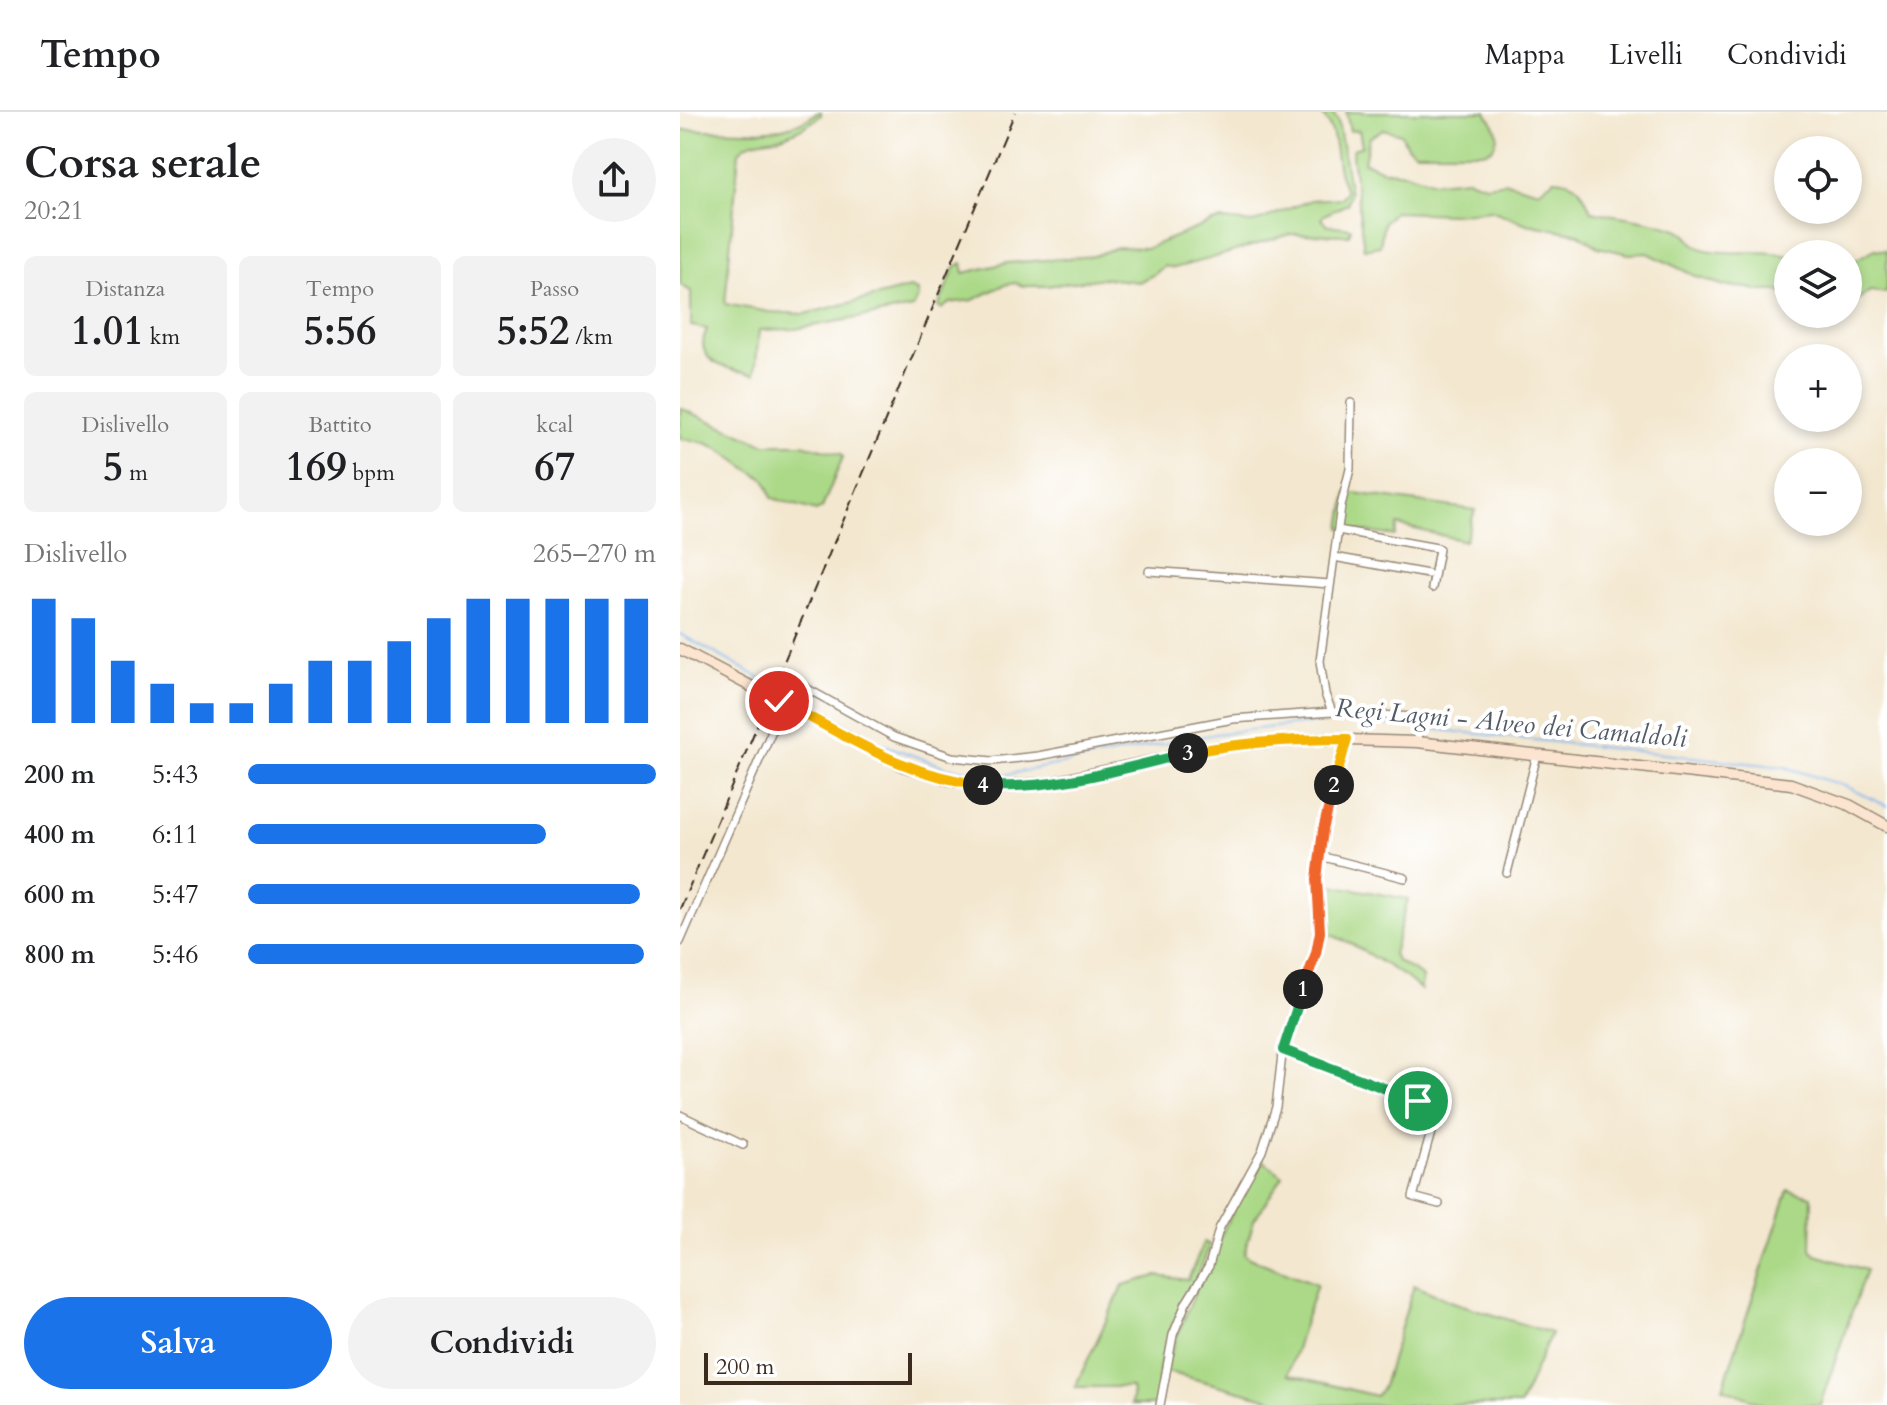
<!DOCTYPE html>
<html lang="it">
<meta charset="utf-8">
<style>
:root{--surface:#fff;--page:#f2f2f2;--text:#202124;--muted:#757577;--line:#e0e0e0;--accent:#1a73e8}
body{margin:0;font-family:Cardo,serif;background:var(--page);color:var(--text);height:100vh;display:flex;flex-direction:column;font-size:30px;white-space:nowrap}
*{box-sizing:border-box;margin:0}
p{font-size:26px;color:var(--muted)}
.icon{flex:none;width:44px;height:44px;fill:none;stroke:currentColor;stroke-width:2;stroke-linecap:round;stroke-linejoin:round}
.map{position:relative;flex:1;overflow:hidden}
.sheet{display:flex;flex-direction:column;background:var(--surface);width:680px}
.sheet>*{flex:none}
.tools{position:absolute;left:1094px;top:24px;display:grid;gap:16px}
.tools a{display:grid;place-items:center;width:88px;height:88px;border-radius:50%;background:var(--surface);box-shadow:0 4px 12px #0003;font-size:40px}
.scale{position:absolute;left:24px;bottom:20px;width:208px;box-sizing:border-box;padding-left:8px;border:4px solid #3b2a1e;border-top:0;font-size:22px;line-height:28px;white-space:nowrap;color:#3b2a1e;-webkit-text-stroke:6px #fff;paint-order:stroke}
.pin{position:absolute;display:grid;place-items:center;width:68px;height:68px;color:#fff;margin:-34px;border:4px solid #fff;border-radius:50%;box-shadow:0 2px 8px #0007}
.km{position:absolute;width:40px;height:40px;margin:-20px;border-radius:50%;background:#222;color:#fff;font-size:22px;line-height:40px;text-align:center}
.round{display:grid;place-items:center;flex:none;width:84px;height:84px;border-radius:42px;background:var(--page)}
.overview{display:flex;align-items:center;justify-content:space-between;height:136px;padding:0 24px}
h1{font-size:44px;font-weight:800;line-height:60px}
.stats{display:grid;grid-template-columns:repeat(3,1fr);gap:12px;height:136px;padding:8px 24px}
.stats div{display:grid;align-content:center;border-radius:12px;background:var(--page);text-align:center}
.stats b{font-size:40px;font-weight:800}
.stats small{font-size:22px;font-weight:400}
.stats p{font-size:22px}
.chart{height:224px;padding:16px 24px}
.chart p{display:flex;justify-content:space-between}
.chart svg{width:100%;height:144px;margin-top:8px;stroke:var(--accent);stroke-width:6}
.button{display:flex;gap:16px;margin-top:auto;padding:16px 24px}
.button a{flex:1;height:92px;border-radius:48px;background:var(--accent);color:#fff;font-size:32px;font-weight:800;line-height:92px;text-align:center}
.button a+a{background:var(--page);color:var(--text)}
ul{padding:0 24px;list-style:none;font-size:26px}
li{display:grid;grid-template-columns:128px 96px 1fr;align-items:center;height:60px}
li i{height:20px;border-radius:10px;background:var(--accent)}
header{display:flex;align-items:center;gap:48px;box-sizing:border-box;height:112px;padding:0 40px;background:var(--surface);border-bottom:2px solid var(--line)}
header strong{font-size:38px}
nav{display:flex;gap:44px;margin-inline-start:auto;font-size:28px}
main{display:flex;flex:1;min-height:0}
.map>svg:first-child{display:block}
</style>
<header>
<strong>Tempo</strong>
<nav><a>Mappa</a><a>Livelli</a><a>Condividi</a></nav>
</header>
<main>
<section class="sheet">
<div class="overview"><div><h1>Corsa serale</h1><p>20:21</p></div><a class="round"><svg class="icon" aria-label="share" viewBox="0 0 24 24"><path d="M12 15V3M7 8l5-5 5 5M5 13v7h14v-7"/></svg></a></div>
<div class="stats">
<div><p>Distanza</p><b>1.01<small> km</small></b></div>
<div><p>Tempo</p><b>5:56</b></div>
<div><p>Passo</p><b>5:52<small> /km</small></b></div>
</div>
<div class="stats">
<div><p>Dislivello</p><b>5<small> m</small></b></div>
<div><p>Battito</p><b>169<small> bpm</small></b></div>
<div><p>kcal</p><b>67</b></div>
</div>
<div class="chart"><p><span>Dislivello</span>265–270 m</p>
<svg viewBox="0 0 160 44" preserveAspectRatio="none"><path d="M5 44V6M15 44V12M25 44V25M35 44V32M45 44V38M55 44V38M65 44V32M75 44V25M85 44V25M95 44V19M105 44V12M115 44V6M125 44V6M135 44V6M145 44V6M155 44V6"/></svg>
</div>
<ul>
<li><b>200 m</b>5:43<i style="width:100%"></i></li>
<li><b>400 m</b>6:11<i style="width:73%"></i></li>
<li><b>600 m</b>5:47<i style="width:96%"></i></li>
<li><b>800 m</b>5:46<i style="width:97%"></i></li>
</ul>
<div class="button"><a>Salva</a><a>Condividi</a></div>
</section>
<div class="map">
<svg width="1207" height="1293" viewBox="0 0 1207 1293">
<rect width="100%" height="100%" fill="#fff"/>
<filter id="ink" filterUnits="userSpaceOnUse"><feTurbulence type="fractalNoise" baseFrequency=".0125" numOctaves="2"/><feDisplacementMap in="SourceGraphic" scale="16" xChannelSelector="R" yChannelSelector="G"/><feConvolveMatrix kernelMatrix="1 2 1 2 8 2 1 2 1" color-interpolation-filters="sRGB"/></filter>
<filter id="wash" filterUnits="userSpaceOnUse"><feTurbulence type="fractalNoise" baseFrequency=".006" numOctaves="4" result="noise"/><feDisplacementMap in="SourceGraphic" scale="32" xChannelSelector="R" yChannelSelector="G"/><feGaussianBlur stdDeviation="1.8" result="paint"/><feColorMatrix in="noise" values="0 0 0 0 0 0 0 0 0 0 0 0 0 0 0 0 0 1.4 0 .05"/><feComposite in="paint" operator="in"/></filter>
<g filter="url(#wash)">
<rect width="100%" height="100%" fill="#f3e7cf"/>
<!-- green -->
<path fill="#abd987" stroke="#738252" stroke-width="2" d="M138 0H141V3C130 13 115 20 101 25 85 29 69 26 59 40L45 192 89 200 125 202 230 176 237 179 238 185 233 196 115 217 79 218 75 262C49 257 11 252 27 217L11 214V179L0 173V18C45 15 100 30 138 0Z
M639 0 653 2 658 9 670 81 667 92 644 103 641 107 647 113 671 116 669 123 610 122 529 147 494 156 484 154 475 162 459 170 424 166 367 174H343L336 171 324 173 293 188 270 191 261 197 258 195 275 155 282 151 284 161 327 151 414 144 437 135 467 136 532 110 542 108 573 111 631 88 661 86 666 79C663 71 659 62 658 54 654 33 656 16 639 0Z
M666 0H806C814 15 823 19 812 37L803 40H735L727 34 721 22 703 17 689 26 684 50 702 58 726 61 754 70 787 67 806 73 826 70 859 79 874 67C898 68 902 78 911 99 940 105 969 107 997 117 1012 123 1009 134 1026 138 1054 144 1082 136 1108 144V185L1098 179H1078L1069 176 1045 174 1017 165 968 141 949 142 918 135 899 122 847 112 811 98 773 102 714 100 704 110 700 134 684 137 672 44 673 37 682 34 679 18 670 19Z
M1195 137 1207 139V181L1190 179 1168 194V152Z
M0 296 84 332H122L162 342 163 345 142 396 136 399 92 386C84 359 85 370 65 355 37 336 35 330 0 327Z
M667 380 795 398 785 429 718 413 715 424 661 416Z
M640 771 728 787 713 842 717 849 739 862 742 865 741 878 727 866 670 831 642 819Z
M580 1046 603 1064 574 1108 564 1142 569 1146 637 1172 608 1262 696 1284 703 1274 734 1173 773 1190 871 1221 840 1293H613L484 1259C510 1186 543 1115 580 1046Z
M1108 1078 1132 1084 1131 1138 1136 1143 1186 1158 1140 1293H1085L1043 1276Z
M524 1130 530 1133C516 1172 491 1208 481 1249 478 1263 478 1279 477 1293H451L453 1279 450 1275H395L443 1173 476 1164 508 1168Z"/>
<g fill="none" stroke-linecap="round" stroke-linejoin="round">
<!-- stream -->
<path stroke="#7fb5ee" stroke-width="2" d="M0 522 199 631 268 656 324 663 535 622 611 613 658 609 736 615
M742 616 1105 655 1165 674 1207 694"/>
</g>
</g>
<g filter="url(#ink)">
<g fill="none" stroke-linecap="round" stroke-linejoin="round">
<!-- street casing -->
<g stroke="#978876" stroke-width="10">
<path id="street" d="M658 418 757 436 759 437 752 476
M654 445 748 462
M469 459 650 472
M110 567 214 625 272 645 312 649 358 644 553 607 652 600 733 605 738 612 737 630
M652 600 645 582 640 549 661 394 670 357 671 291
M640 744 725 766
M827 761 857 643
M0 830 104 591
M603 938 758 995 733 1085 759 1092
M0 1003 63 1033
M480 1293 493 1223 506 1191 529 1154 539 1117 582 1039 596 995 603 934 636 841 640 820 637 767 643 718 667 627"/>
</g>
<!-- secondary casing -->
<g stroke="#978876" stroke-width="13">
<path id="secondary" d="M0 537 223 654 269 668 318 674 368 671 537 635 633 627 737 630 1111 672 1169 693 1207 714"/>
</g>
<!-- street -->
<use href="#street" stroke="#fff" stroke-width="7"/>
<!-- secondary -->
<use href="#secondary" stroke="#fce5d0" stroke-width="10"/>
<!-- rail -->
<path stroke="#3b2a1e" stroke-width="2" stroke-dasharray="12 6" stroke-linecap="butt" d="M0 797 335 0"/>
</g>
</g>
<g fill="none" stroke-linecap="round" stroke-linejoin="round" filter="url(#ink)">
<!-- split-1 casing -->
<g stroke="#fff" stroke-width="16">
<path id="split-1" d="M623 877 603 938 738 989"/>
</g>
<!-- split-2 casing -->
<g stroke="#fff" stroke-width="16">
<path id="split-2" d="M623 877 636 841 640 820 637 767 643 718 654 673"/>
</g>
<!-- split-3 casing -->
<g stroke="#fff" stroke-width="16">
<path id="split-3" d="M508 641C560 630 614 627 667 627L654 673"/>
</g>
<!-- split-4 casing -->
<g stroke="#fff" stroke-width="16">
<path id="split-4" d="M303 673C368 680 445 656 508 641"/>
</g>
<!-- split-5 casing -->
<g stroke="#fff" stroke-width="16">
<path id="split-5" d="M99 589C170 625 221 663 303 673"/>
</g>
<!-- split-1 -->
<use href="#split-1" stroke="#22a559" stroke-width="10"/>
<!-- split-2 -->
<use href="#split-2" stroke="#f0652b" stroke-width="10"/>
<!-- split-3 -->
<use href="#split-3" stroke="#f5b400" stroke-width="10"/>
<!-- split-4 -->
<use href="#split-4" stroke="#22a559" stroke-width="10"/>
<!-- split-5 -->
<use href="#split-5" stroke="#f5b400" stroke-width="10"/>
</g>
<g text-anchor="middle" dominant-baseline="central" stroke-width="8" stroke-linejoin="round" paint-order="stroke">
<!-- water labels -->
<g font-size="26" font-style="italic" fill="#535b67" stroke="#fff">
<text transform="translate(831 611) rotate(5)">Regi Lagni - Alveo dei Camaldoli</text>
</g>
</g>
</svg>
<div class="tools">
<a><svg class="icon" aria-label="locate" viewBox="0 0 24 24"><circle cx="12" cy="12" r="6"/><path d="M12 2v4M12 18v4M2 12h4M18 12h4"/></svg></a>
<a><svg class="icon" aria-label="layers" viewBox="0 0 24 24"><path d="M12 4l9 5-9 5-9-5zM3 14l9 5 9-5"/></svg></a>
<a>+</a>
<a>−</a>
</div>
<div class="scale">200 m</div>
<div class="pin" style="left:738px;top:989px;background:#1e9e55"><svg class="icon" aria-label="arrive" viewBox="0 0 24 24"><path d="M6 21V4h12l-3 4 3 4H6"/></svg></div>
<div class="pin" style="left:99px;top:589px;background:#d93025"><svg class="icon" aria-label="check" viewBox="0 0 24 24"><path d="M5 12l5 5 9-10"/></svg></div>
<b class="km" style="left:623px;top:877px">1</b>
<b class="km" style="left:654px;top:673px">2</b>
<b class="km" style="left:508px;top:641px">3</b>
<b class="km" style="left:303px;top:673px">4</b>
</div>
</main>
